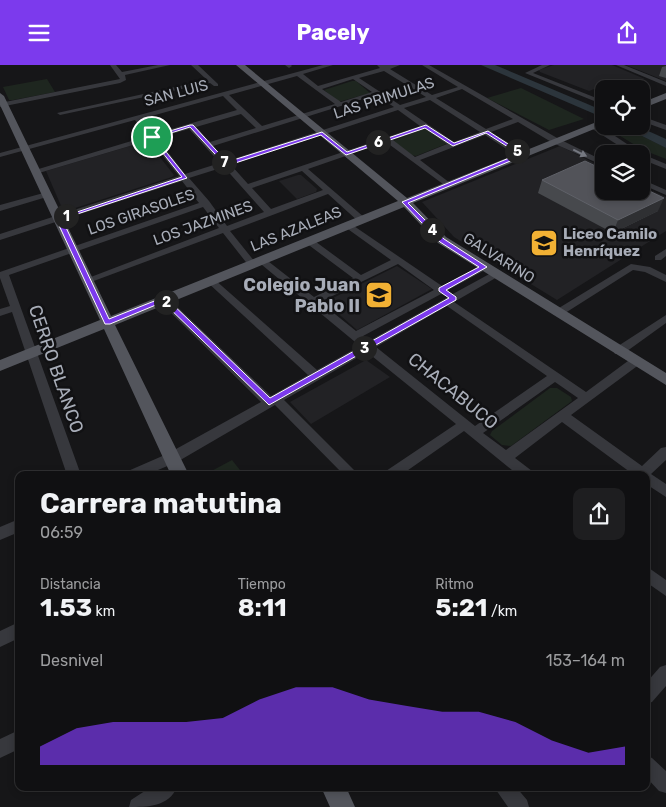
<!DOCTYPE html>
<html lang="es">
<meta charset="utf-8">
<style>
:root{--surface:#101012;--page:#1e1e20;--text:#f1f3f6;--muted:#9c9d9f;--line:#303032;--accent:#7c3aed}
body{margin:0;font-family:Rubik,sans-serif;background:var(--page);color:var(--text);height:100vh;display:flex;flex-direction:column;font-size:19px;white-space:nowrap}
*{box-sizing:border-box;margin:0}
p{font-size:16px;color:var(--muted)}
.icon{flex:none;width:28px;height:28px;fill:none;stroke:currentColor;stroke-width:2;stroke-linecap:round;stroke-linejoin:round}
.map{position:relative;flex:1;overflow:hidden}
.sheet{position:absolute;left:15px;top:406px;width:635px;height:320px;display:flex;flex-direction:column;background:var(--surface);border-radius:10px;box-shadow:0 2px 8px #0003,0 0 0 1px var(--line)}
.sheet>*{flex:none}
.controls{position:absolute;left:595px;top:15px;display:grid;gap:10px}
.controls a{display:grid;place-items:center;width:55px;height:55px;border-radius:10px;background:var(--surface);box-shadow:0 2px 8px #0003,0 0 0 1px var(--line);font-size:25px}
.pin{position:absolute;display:grid;place-items:center;width:42px;height:42px;color:#fff;margin:-21px;border:2px solid #fff;border-radius:50%;box-shadow:0 1px 5px #0007}
.km{position:absolute;width:25px;height:25px;margin:-12px;border-radius:50%;background:#222;color:#fff;font-size:14px;line-height:25px;text-align:center}
.round{display:grid;place-items:center;flex:none;width:52px;height:52px;border-radius:10px;background:var(--page)}
.headline{display:flex;align-items:center;justify-content:space-between;height:85px;padding:0 25px}
h1{font-size:28px;font-weight:700;line-height:38px}
.figures{display:grid;grid-template-columns:repeat(3,1fr);gap:8px;height:85px;padding:5px 25px}
.figures div{display:grid;align-content:center}
.figures b{font-size:25px;font-weight:700}
.figures small{font-size:14px;font-weight:400}
.figures p{font-size:14px}
.chart{height:140px;padding:10px 25px}
.chart p{display:flex;justify-content:space-between}
.chart svg{width:100%;height:90px;margin-top:5px;fill:var(--accent);opacity:.7}
header{display:flex;justify-content:space-between;align-items:center;height:65px;padding:0 25px;background:var(--accent);color:#fff;font-size:22px;font-weight:700}
.map>svg:first-child{display:block}
</style>
<header><svg class="icon" aria-label="menu" viewBox="0 0 24 24"><path d="M4 6h16M4 12h16M4 18h16"/></svg>Pacely<svg class="icon" aria-label="share" viewBox="0 0 24 24"><path d="M12 15V3M7 8l5-5 5 5M5 13v7h14v-7"/></svg></header>
<div class="map">
<svg width="666" height="742" viewBox="0 0 666 742">
<rect width="100%" height="100%" fill="#161618"/>
<!-- built -->
<path fill="#222225" d="M554 0H612L645 14 630 19 625 17 612 22 605 20 589 26 540 7 539 5Z
M626 0H666V16Z
M147 76 174 110 172 112 69 145 62 143 46 106Z
M560 81 604 103V126H641V121L666 132V166L557 235 454 172 422 137Z
M298 110H301L317 124 316 127 297 134 279 116Z
M397 201 432 224 357 265 325 237Z
M366 295 390 312 311 359 290 337Z"/>
<!-- green -->
<path fill="#1e261f" d="M47 14 55 27 13 35H9L3 22Z
M352 16H356L370 28 342 36H338L324 25Z
M521 23 584 54 549 65 487 33Z
M614 61H622L666 83V94L643 85 609 64Z
M423 64 428 65 446 77V79L416 91 411 90 393 76Z
M550 323H557L571 332 572 336 511 381 502 380 490 370 492 366Z
M232 395 244 410H204Z"/>
<!-- water -->
<path fill="#2c353c" d="M622 61H637L666 74V83Z"/>
<g fill="none" stroke-linecap="round" stroke-linejoin="round">
<!-- river -->
<path fill="#2c353c" fill-rule="evenodd" d="M481 0H495L604 46V53Z"/>
<!-- minor -->
<path fill="#37383d" fill-rule="evenodd" d="M110 0H116L122 7 158 0H170L125 10 126 15 120 18 0 42V38L120 14Z
M191 0H198L218 19V21H214L210 18 60 50 57 48 207 15Z
M285 0H291L292 1 289 3Z
M323 0H333L303 9 318 21 380 3 377 0H400L390 4 432 30 458 22 422 0H429L559 74 604 96V101L553 78 518 57 491 67 525 88V92H519L485 70 420 95 450 118 451 120 447 122 386 77 308 104 365 153V157H359L328 129 230 166 255 197V201H249L223 168 91 217H85L83 215 219 163 203 142 9 210 81 410H67L12 247 0 251V244L10 241 0 213V207L199 138 182 116 0 175V169L179 111 150 75 39 108 32 106 148 71 135 55 0 92V88ZM384 6 426 32 400 40 359 13ZM297 11 335 39 262 61 229 30ZM353 14 372 27 341 37 322 24ZM462 24 513 54 486 64 436 33ZM376 30 394 42 227 96 213 81ZM223 31 237 45 154 69 141 54ZM430 35 480 67 454 77 404 43ZM398 45 420 61 248 119 231 100ZM241 49 256 63 210 77 196 62ZM189 64 220 98 185 109 157 73ZM425 64 447 79 415 92 393 75ZM224 102 264 147 227 161 209 136 189 113ZM302 106 323 125 271 144 252 123Z
M542 0H550L533 8 604 36V40L525 8Z
M616 0H624L666 17V21Z
M641 51 666 60V65L641 56Z
M591 59H597L642 89 666 99V104L641 94V89H632L591 63Z
M641 114 666 125V130L641 119Z
M47 127 51 129 50 131 0 146V140Z
M348 157 442 221 481 200H487V204L448 225 451 230 493 207H499V211L454 237 586 327 632 293H640L642 296 640 299 571 350 642 401 661 383 666 382V395L651 409 666 419V432L646 419V410H634L562 357 515 393 532 406 534 410H518L464 366 401 410H384L386 406 456 359 367 287 284 335 359 410H344L275 340 177 397 146 410H126L128 406 167 389 261 337 160 237V233H168L271 331 308 310 206 216 208 214H214L317 305 360 281 256 195 258 193H264L314 232 353 213 306 178V174H312L361 210 391 195 345 162V158ZM398 199 434 225 356 266 320 237ZM441 229 448 232 369 276 363 271ZM447 241 547 311 475 361 376 282ZM555 317 578 333 506 385 483 368Z
M666 184V191L661 195H655V191Z
M631 199 650 202 666 210V217L645 207 633 205 562 250H554L553 248 554 246Z
M666 250V258L623 289H615L613 286 615 283Z
M19 454V467L0 475V462Z
M646 501 666 515V531L646 517Z
M19 557V573L0 582V566Z
M666 600V621L652 637 646 639V618L660 602Z
M19 665V684L0 693V674Z
M646 690 652 693 666 706V728L659 726 646 712Z
M151 722H177C169 742 147 742 129 742L131 735Z
M494 722H516L527 735 529 742H508Z"/>
<!-- major -->
<path fill="#53555c" fill-rule="evenodd" d="M236 0H245L407 133 604 54V60L413 138 446 172 666 308V320L438 178 404 142 115 260 189 410H171L104 264 0 306V295L100 255 0 40V28L4 31 111 251 398 136Z
M666 28V34L641 44V38Z
M321 722H346L355 742H330Z"/>
</g>
<!-- wall -->
<path fill="#47494d" d="M666 1V13L659 11 662 2Z
M542 115 658 146 613 168 538 128Z"/>
<!-- shaded-wall -->
<path fill="#2f3033" d="M664 133 658 146 613 168 618 155Z"/>
<!-- building -->
<path fill="#525359" stroke="#5f6168" d="M585 96 604 105V126H641V122L664 133 618 155 542 115Z"/>
<!-- one-way arrows -->
<defs><path id="oneway-solid" d="M-6-.8H1V-3.2L6.5 0L1 3.2V.8H-6Z" transform="scale(1.25)"/></defs>
<use fill="#757881" href="#oneway-solid" transform="translate(580 88) rotate(26)"/>
<!-- route -->
<path fill="#7c3aed" stroke="#fff" fill-rule="evenodd" d="M190 60H193L227 97 322 67 347 87 426 60 454 78 488 66 525 90 408 138 444 174 487 202 446 225 456 232V235L269 340 163 237 110 259H105L56 154 182 112 150 72ZM190 62 226 101 321 70 346 90 425 63 453 81 486 68 519 89 402 137 440 177 479 202 439 223V226L449 233 270 333 166 233H162L109 254 62 154 187 113 155 73Z"/>
<!-- icons -->
<defs>
<g id="school-square" transform="scale(1.4375)"><rect x="-9" y="-9" width="18" height="18" rx="4" fill="#f2b134" stroke="#111113"/><path d="M0-5L7-2L0 1L-7-2ZM-4 1L0 2.5L4 1V4Q0 6-4 4Z" fill="#111"/></g>
</defs>
<g fill-rule="evenodd">
<use href="#school-square" x="544" y="178"/>
<use href="#school-square" x="379" y="230"/>
</g>
<g text-anchor="middle" dominant-baseline="central" stroke-width="5" stroke-linejoin="round" paint-order="stroke">
<!-- far-street labels -->
<g font-size="15" fill="#a8adb8" stroke="#111113">
<text transform="translate(176 28) rotate(-15)">SAN LUIS</text>
<text transform="translate(384 33) rotate(-18)">LAS PRIMULAS</text>
<text transform="translate(141 147) rotate(-19)">LOS GIRASOLES</text>
<text transform="translate(203 158) rotate(-20)">LOS JAZMINES</text>
<text transform="translate(296 164) rotate(-22)">LAS AZALEAS</text>
<text transform="translate(499 193) rotate(32)">GALVARINO</text>
</g>
<!-- far-poi labels -->
<g font-size="15" font-weight="bold" fill="#a8adb8" stroke="#111113" text-anchor="start">
<text x="563" y="169">Liceo Camilo<tspan x="563" dy="17">Henríquez</tspan></text>
</g>
<!-- poi labels -->
<g font-size="18" font-weight="bold" fill="#a8adb8" stroke="#111113" text-anchor="end">
<text x="360" y="220">Colegio Juan<tspan x="360" dy="21">Pablo II</tspan></text>
</g>
<!-- street labels -->
<g font-size="18" fill="#a8adb8" stroke="#111113">
<text transform="translate(56 304) rotate(71)">CERRO BLANCO</text>
<text transform="translate(453 326) rotate(39)">CHACABUCO</text>
</g>
</g>
</svg>
<div class="controls">
<a><svg class="icon" aria-label="locate" viewBox="0 0 24 24"><circle cx="12" cy="12" r="6"/><path d="M12 2v4M12 18v4M2 12h4M18 12h4"/></svg></a>
<a><svg class="icon" aria-label="layers" viewBox="0 0 24 24"><path d="M12 4l9 5-9 5-9-5zM3 14l9 5 9-5"/></svg></a>
</div>
<div class="pin" style="left:152px;top:72px;background:#1e9e55"><svg class="icon" aria-label="arrive" viewBox="0 0 24 24"><path d="M6 21V4h12l-3 4 3 4H6"/></svg></div>
<b class="km" style="left:66px;top:151px">1</b>
<b class="km" style="left:166px;top:237px">2</b>
<b class="km" style="left:364px;top:283px">3</b>
<b class="km" style="left:432px;top:165px">4</b>
<b class="km" style="left:517px;top:86px">5</b>
<b class="km" style="left:378px;top:77px">6</b>
<b class="km" style="left:224px;top:97px">7</b>
<section class="sheet">
<div class="headline"><div><h1>Carrera matutina</h1><p>06:59</p></div><a class="round"><svg class="icon" aria-label="share" viewBox="0 0 24 24"><path d="M12 15V3M7 8l5-5 5 5M5 13v7h14v-7"/></svg></a></div>
<div class="figures">
<div><p>Distancia</p><b>1.53<small> km</small></b></div>
<div><p>Tiempo</p><b>8:11</b></div>
<div><p>Ritmo</p><b>5:21<small> /km</small></b></div>
</div>
<div class="chart"><p><span>Desnivel</span>153–164 m</p>
<svg viewBox="0 0 160 44" preserveAspectRatio="none"><path d="M0 44V35L10 26L20 23L30 23L40 23L50 21L60 12L70 6L80 6L90 12L100 15L110 18L120 18L130 23L140 32L150 38L160 35V44z"/></svg>
</div>
</section>
</div>
